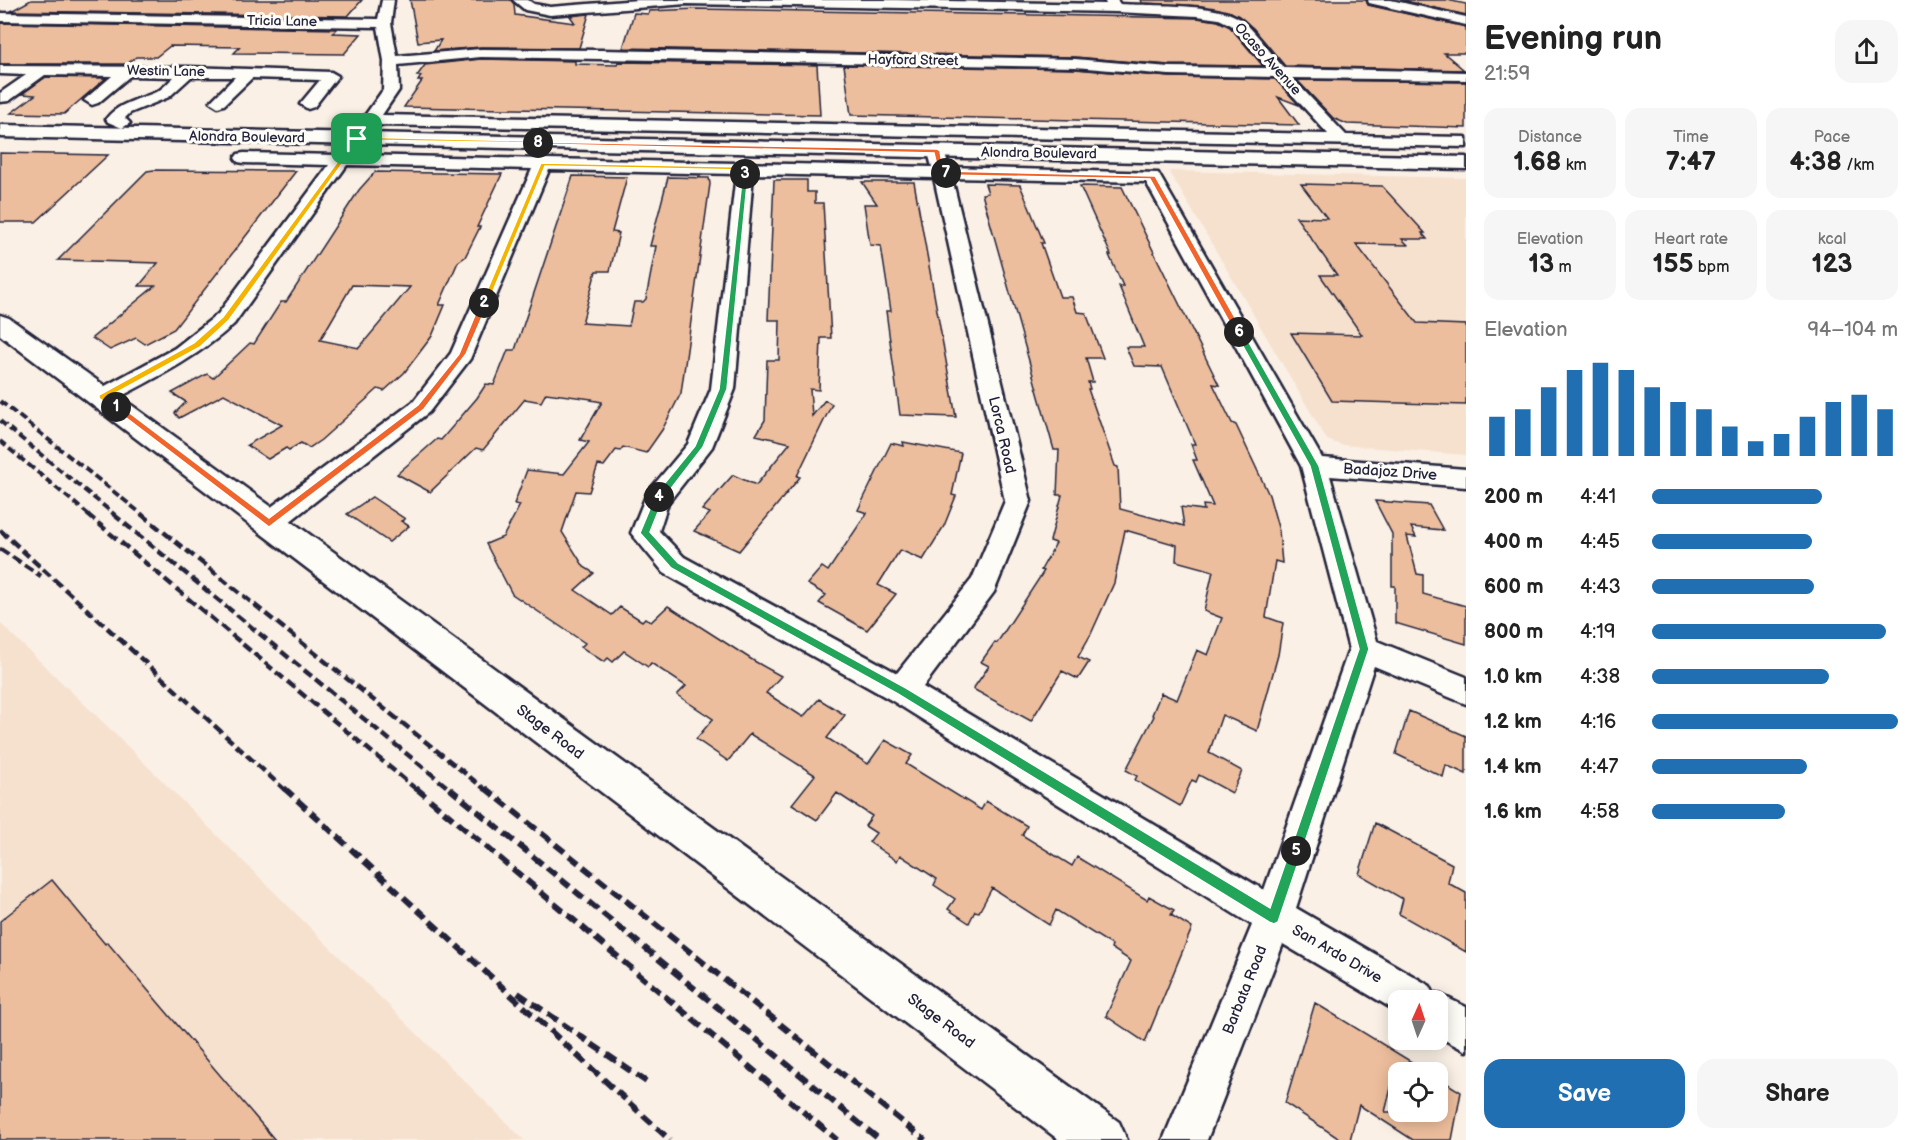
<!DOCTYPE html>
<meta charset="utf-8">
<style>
:root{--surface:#fff;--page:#f6f6f6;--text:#222;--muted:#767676;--accent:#1f6fb2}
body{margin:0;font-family:"Balsamiq Sans",sans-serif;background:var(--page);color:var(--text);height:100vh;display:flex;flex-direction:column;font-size:22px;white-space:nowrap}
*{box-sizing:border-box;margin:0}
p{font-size:20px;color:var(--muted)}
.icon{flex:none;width:33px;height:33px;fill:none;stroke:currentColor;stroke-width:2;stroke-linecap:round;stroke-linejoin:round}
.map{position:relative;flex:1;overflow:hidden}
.sheet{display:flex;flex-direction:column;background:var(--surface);width:450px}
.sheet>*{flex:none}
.needle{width:39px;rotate:3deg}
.buttons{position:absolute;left:1388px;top:990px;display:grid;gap:12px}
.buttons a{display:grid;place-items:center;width:60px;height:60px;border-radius:12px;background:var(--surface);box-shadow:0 3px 15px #0003;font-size:30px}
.pin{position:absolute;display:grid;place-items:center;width:51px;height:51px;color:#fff;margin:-26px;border-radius:12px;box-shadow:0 3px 9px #0006}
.km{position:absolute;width:30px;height:30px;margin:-15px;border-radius:50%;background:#222;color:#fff;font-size:16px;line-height:30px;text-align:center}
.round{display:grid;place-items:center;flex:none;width:63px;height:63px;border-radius:18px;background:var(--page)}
.headline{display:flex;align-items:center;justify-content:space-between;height:102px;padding:0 18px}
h1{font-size:33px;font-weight:600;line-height:45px}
.metrics{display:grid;grid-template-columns:repeat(3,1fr);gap:9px;height:102px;padding:6px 18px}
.metrics div{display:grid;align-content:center;border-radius:15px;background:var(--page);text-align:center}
.metrics b{font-size:26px;font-weight:600}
.metrics small{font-size:16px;font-weight:400}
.metrics p{font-size:16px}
.chart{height:168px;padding:12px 18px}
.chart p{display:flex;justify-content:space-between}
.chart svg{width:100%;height:108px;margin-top:6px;stroke:var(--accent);stroke-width:6}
.button{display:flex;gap:12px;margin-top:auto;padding:12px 18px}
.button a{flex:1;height:69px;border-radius:18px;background:var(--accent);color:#fff;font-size:24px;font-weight:600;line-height:69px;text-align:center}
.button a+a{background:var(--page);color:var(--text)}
ul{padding:0 18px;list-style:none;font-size:20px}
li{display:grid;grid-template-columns:96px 72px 1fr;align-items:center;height:45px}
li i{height:15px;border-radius:8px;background:var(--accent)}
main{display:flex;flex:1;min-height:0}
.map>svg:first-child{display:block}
</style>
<main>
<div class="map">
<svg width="1466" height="1140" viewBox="0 0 1466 1140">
<rect width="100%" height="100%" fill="#faf0e5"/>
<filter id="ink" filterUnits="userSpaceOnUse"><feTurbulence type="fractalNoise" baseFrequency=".0167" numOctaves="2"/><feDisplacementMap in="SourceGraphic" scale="12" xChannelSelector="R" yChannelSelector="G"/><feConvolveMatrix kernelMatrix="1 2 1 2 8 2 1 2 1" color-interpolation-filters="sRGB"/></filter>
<g filter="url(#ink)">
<!-- built -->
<path fill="#f6e1cf" d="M1169 171 1466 178V455L1341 445 1327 440Z
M0 623 108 727 524 1140H0Z"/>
<!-- building -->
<path fill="#edbe9d" stroke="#22223b" stroke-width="1.5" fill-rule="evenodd" d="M31 0H362L348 16 11 11Z
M410 0H511L514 4 515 15 575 23 570 16 589 14 579 48 481 47 434 51 441 40 418 42Z
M1141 0H1366L1368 5 1466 27V53H1444L1464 70 1285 66 1253 28 1231 12 1201 6 1142 3Z
M1401 0H1447L1466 4V15Z
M697 9 1197 18 1218 21 1230 27 1263 66 1169 65 1075 57 623 48 634 13 648 14 649 11Z
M0 23 337 29 333 33 361 34 344 54 234 53 240 47 170 46 156 57H136L127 64H0Z
M481 59 575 61V64L617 65 618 62 817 65 820 115 404 107 422 81H418L421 76H417L425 65Z
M844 65 1075 69 1169 77 1275 79 1299 105 1278 97 1299 125 851 115Z
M46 77 106 78 64 114 11 113 35 95 22 94Z
M1297 80 1466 82V128L1347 124 1333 118Z
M0 153 108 155 36 222H0Z
M154 170 296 171 174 329 145 344 136 338 110 350 92 338 155 286H139L158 263 58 260 147 171Z
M375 172 502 174 477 227H480L465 257 458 262 439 305H445L432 336 404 373 384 391 378 389 321 440 309 448 301 443 289 450 286 448 268 459 247 445 282 425 224 394 179 418 175 413 186 402 172 393 207 374 213 378 250 343 254 344 281 302H286L359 190ZM352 285 410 287 359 348 320 340Z
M573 176 627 177 612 232 619 233 610 271H596L582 323 629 326 634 302H643L646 299 656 246H650L668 177 709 178 710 184 681 393 662 430 646 453 623 447 620 451 616 450 604 466 598 465 589 492 576 491 562 532 584 567 594 573 575 590 612 615 620 607 642 621 645 618 651 622 668 606 754 661 781 676 766 693 803 717 819 699 845 715 827 738 868 764 885 740 912 755 906 764 981 810 986 801 1027 826 1022 835 1072 866 1077 857 1147 900 1149 896 1174 910 1171 915 1192 928 1145 1042 1106 1016 1131 961 1111 948 1112 945 1056 910 1049 925 992 888 979 912 975 911 969 923 948 909 955 899 934 885 937 879 900 855 897 861 869 842 876 833 865 826 872 816 837 793 817 820 792 804 815 775 750 734 728 761 696 739 713 719 677 695 686 686 651 663 648 667 624 651 613 662 608 658 604 662 581 647 585 643 512 594 486 544 503 537 520 505 514 504 527 470 564 474 589 442 580 440 602 402 591 400 592 399 546 393 541 402 525 399 483 450 476 448 430 492 397 474 437 439 441 440 477 398 486 384 494 385 508 350H515Z
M774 180H807V192H815V203H823L831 338H821L819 390 810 389 812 416 825 400 832 404 797 476 800 477 739 551 694 531 710 513 702 510 733 475 756 485 790 443 756 435 765 420 767 360H779L780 320H768Z
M862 182H914L956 417 900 415 886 311H891L881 246 870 245 864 204H877Z
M985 184 1020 185 1044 243H1041L1060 297H1072L1077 312 1086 313 1103 358H1086L1093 382H1088L1090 389H1088L1115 466 1118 467 1120 509 1184 526 1181 507 1204 510 1203 505 1213 506 1193 460H1197L1191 444H1195L1162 367 1134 366 1126 347H1144L1119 286H1123L1109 255H1111L1080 186 1122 187 1219 385 1213 384 1232 423 1236 425 1269 495 1279 531 1282 563 1275 561 1266 617 1283 623 1278 655 1257 731 1222 715 1209 753 1242 771 1232 793 1199 775 1196 782 1192 780 1180 806 1135 780 1137 776 1126 770 1154 716 1152 715 1161 693 1177 700 1197 650 1208 655 1222 618 1204 611 1213 571 1176 561 1177 545 1125 530 1114 583 1091 634 1078 657 1089 662 1078 679 1062 671 1031 721 973 689 989 666 981 662 995 642 997 643 1044 571 1041 570 1056 543 1050 541 1062 495H1057L1059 450H1054L987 211 982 194 988 193Z
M1301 184 1382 186 1425 233H1422L1427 239H1402L1408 245 1356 244 1417 323 1466 325V405L1332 401 1291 333 1362 335 1320 275H1337L1296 217 1327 218Z
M903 442 961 453 952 495 956 496 944 526 923 560 900 550 878 585 896 594 867 630 819 603 826 595 807 584 822 567 828 571 867 513 858 510 891 443 904 446Z
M372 497 405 519 401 521 409 526 389 542 347 514Z
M1375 501 1429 505 1443 530 1411 527 1416 537 1407 536 1417 574 1423 575V594L1466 606V644L1395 623V586H1392V534Z
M1409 711 1466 736V774L1446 765 1443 777 1396 754Z
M1375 823 1452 864 1448 883 1466 893V952L1399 914 1403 899 1359 874Z
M52 880 105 944 107 942 275 1140H0V921Z
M1315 1003 1428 1072H1395L1385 1112H1437V1077L1461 1092 1452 1140H1413L1359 1105 1350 1140H1341L1285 1103Z"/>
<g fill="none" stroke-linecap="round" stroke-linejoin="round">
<!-- street casing -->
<g stroke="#22223b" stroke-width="5">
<path id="street" d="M382 0H394L391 23 397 56 481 49 600 50 1075 59 1169 67 1268 68 1231 25 1219 19 1197 16 1116 12 686 4 550 15 525 10 513 0H528L534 4 550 7 638 0H896L1106 4 1104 0H1117L1120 4C1148 6 1219 3 1240 19 1255 30 1271 54 1284 68L1466 72V80L1292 78 1346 135 1466 137V147L376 125 354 155 932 167 929 156 932 152H944L949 167 1158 173 1322 458 1466 469V487L1330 476 1377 641 1466 677V704L1374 666 1296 908 1430 986 1434 994 1437 993 1466 1007V1051L1437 1036V1000H1398V1012L1283 944 1207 1140H1163L1252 925 891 700 664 573 631 533 647 493 688 444 711 389 736 174 549 170 470 359 429 412 279 530 269 533 259 530 255 523 259 516 413 402 451 353 532 169 347 165 234 324C197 358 154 379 110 402L102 404 94 402 90 397 94 392 175 348 218 314 329 165 244 163 238 162 235 158 238 154 244 153 337 155 383 90 384 61 378 27 0 21V13L378 19ZM481 57 1075 67 1169 75 1276 77 1328 134 382 115 399 90 398 65ZM753 174 934 178 1005 501 972 579 897 673 684 557 659 531 668 503 712 447 735 389ZM952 178 1146 182 1301 466 1349 649 1264 890 923 687 994 592 1031 501Z
M1368 0H1391L1466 17V25L1369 3Z
M0 66 189 67 331 72 338 76 314 107 308 109 300 104 320 80 252 78 224 105 218 107 210 102 235 77H191L169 97 130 113 125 118 130 123 122 128 108 122 106 119C118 103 138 100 156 92 163 89 168 82 174 77L130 76 98 103 92 105 84 100 112 76 45 75 9 101 0 102V93L26 75 0 74Z"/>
</g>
<!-- secondary casing -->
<g stroke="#22223b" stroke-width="5">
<path id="secondary" d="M0 125 1466 157V169L0 137Z
M0 315 9 318 112 391 1119 1122 1127 1140H1059L0 335Z"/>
</g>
<!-- street -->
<use href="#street" fill="#fdfcf7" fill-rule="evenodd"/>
<!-- secondary -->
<use href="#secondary" fill="#fdfcf7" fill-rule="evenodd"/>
<!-- rail-far2 -->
<path stroke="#22223b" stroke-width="4" stroke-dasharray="8 4" stroke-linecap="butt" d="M0 401 143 515
M0 421 115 515
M0 441 89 515"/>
<!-- rail-far1 -->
<path stroke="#22223b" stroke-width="4.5" stroke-dasharray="10 4.5" stroke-linecap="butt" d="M87 514 417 790
M113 514 451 790
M141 514 486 790
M0 530 285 790
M0 549 41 576"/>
<!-- rail -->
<path stroke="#22223b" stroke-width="6" stroke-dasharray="12 6" stroke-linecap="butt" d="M284 788 670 1140
M416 788 837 1140
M449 788 880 1140
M485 788 925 1140
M518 993 648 1083"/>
</g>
</g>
<!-- split-1 -->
<path fill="#f5b400" stroke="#fff" stroke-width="1.5" d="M355 138 360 139 229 320 200 347 108 397 119 405V409H113L99 398V395L194 343 223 317Z"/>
<!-- split-2 -->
<path fill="#f0652b" stroke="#fff" stroke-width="1.5" d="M484 301 488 303 466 354 424 409 269 527 112 407 119 405 269 518 418 405 459 354 480 303Z"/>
<!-- split-3 -->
<path fill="#f5b400" stroke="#fff" stroke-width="1.5" d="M541 163 745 167 748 168V174L745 175 742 174V170L545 166 488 303 481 305Z"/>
<!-- split-4 -->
<path fill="#22a559" stroke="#fff" stroke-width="1.5" d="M743 172 748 174 727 389 703 447 663 499 659 500 655 497 656 494 695 446 719 389Z"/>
<!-- split-5 -->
<path fill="#22a559" stroke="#fff" stroke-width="1.5" d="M659 493 664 497 650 532 678 563 906 688 1270 908 1291 847H1300L1302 851 1278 922 1274 924 1269 922 898 694 671 568 640 533 655 497Z"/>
<!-- split-6 -->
<path fill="#22a559" stroke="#fff" stroke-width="1.5" d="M1239 329 1243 332 1319 466 1369 649 1302 851 1296 857 1290 851 1359 649 1310 466 1235 332Z"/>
<!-- split-7 -->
<path fill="#f0652b" stroke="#fff" stroke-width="1.5" d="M943 171 1155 176 1243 332 1239 334 1235 332 1150 179 946 175Z"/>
<!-- split-8 -->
<path fill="#f0652b" stroke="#fff" stroke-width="1.5" d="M536 142 937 149 940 151 943 171 949 173 939 174 934 153 538 144Z"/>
<!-- split-9 -->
<path fill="#f5b400" stroke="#fff" stroke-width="1.5" d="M357 137 538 141 541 143 355 140Z"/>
<g text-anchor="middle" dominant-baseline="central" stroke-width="6" stroke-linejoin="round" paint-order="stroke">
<!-- far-street labels -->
<g font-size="14" fill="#22223b" stroke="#fdfcf7">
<text transform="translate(282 21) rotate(1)">Tricia Lane</text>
<text transform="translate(1268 59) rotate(48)">Ocaso Avenue</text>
<text transform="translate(913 60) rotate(1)">Hayford Street</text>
<text transform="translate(166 71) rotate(1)">Westin Lane</text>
<text transform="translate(247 137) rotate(1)">Alondra Boulevard</text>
<text transform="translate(1039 153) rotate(1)">Alondra Boulevard</text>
</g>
<!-- street labels -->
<g font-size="15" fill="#22223b" stroke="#fdfcf7">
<text transform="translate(1002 435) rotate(77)">Lorca Road</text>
<text transform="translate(1390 472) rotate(4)">Badajoz Drive</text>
<text transform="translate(550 732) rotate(37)">Stage Road</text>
<text transform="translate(1337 954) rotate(30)">San Ardo Drive</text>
<text transform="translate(1245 990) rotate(-68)">Barbata Road</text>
<text transform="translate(941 1021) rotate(37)">Stage Road</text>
</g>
</g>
</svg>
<div class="buttons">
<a><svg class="needle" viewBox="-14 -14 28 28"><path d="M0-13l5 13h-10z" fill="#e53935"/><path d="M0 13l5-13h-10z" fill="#767676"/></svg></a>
<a><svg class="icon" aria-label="locate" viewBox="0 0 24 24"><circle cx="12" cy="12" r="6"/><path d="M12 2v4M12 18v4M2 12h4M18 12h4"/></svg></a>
</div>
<div class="pin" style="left:357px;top:139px;background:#1e9e55"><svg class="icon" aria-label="arrive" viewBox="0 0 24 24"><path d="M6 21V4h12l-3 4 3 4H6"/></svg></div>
<b class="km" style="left:116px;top:407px">1</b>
<b class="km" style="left:484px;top:303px">2</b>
<b class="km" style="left:745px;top:174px">3</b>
<b class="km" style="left:659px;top:497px">4</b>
<b class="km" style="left:1296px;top:851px">5</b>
<b class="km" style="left:1239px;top:332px">6</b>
<b class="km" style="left:946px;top:173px">7</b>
<b class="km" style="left:538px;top:143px">8</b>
</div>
<section class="sheet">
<div class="headline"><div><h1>Evening run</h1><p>21:59</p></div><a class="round"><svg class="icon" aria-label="share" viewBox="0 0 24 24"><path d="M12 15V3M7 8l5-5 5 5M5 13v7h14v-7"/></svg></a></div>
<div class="metrics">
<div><p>Distance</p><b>1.68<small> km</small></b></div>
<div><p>Time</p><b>7:47</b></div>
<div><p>Pace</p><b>4:38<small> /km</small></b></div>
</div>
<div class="metrics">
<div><p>Elevation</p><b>13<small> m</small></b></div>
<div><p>Heart rate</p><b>155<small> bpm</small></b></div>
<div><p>kcal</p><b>123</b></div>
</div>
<div class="chart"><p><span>Elevation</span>94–104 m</p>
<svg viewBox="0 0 160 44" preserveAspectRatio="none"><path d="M5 44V28M15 44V25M25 44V16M35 44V9M45 44V6M55 44V9M65 44V16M75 44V22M85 44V25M95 44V32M105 44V38M115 44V35M125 44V28M135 44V22M145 44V19M155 44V25"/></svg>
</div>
<ul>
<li><b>200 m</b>4:41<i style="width:69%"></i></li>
<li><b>400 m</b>4:45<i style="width:65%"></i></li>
<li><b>600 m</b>4:43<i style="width:66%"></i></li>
<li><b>800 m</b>4:19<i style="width:95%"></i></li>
<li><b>1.0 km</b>4:38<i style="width:72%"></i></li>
<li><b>1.2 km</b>4:16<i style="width:100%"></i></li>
<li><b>1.4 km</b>4:47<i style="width:63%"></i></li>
<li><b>1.6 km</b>4:58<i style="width:54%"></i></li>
</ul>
<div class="button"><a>Save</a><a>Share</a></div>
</section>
</main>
